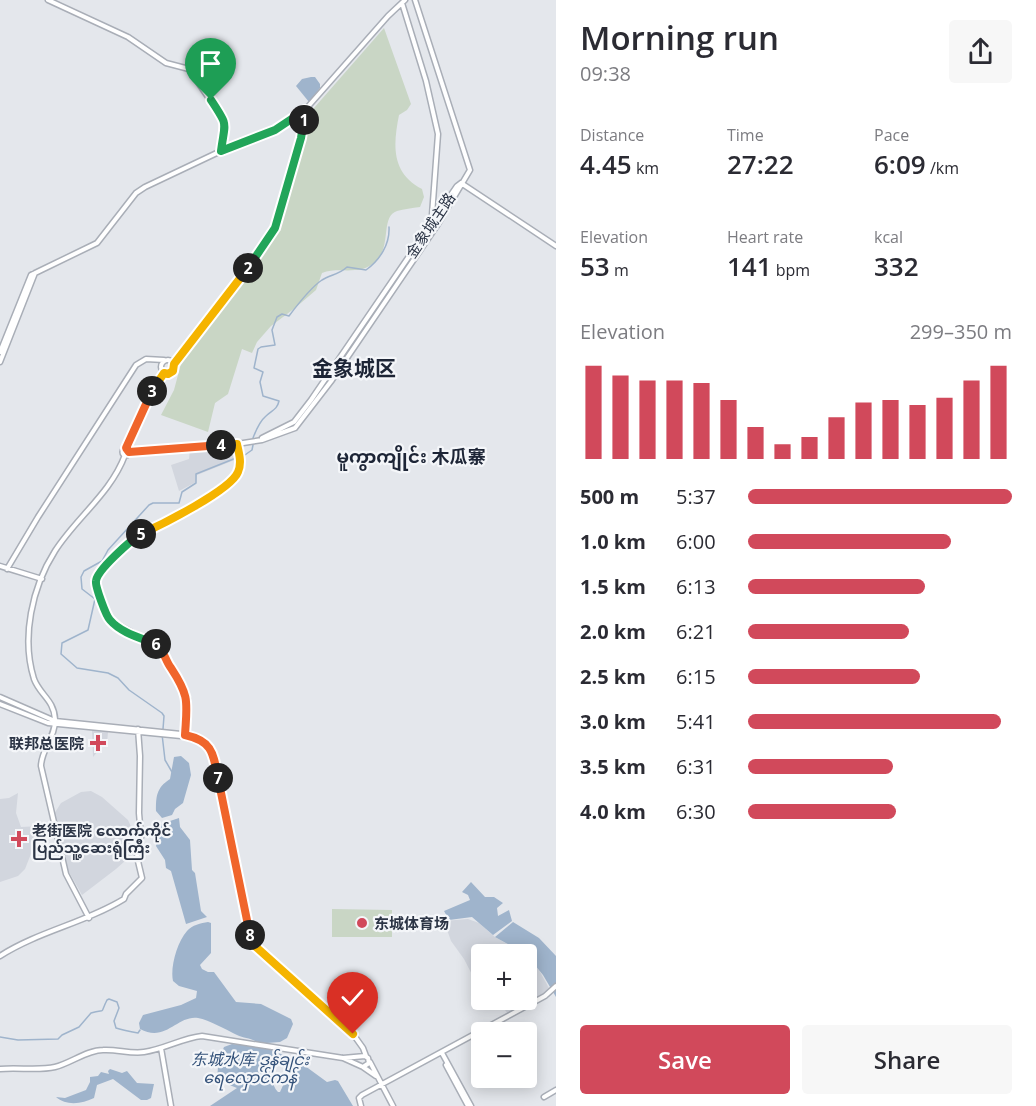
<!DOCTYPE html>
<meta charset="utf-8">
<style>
:root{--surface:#fff;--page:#f7f7f7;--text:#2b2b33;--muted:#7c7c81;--accent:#d1495b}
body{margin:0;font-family:"Open Sans","Noto Sans SC","Noto Sans Myanmar",sans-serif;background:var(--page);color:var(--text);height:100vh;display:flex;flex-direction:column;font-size:22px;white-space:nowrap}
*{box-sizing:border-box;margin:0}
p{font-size:20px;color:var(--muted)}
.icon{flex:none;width:33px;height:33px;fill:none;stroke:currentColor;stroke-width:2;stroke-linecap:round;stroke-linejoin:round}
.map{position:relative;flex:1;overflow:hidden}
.panel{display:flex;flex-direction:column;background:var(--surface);width:480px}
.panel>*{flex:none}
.controls{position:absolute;left:471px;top:944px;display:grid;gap:12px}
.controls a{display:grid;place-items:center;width:66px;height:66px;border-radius:6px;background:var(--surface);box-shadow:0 3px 15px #0003;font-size:30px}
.pin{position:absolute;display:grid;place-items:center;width:51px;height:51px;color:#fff;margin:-62px -26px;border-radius:50% 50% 50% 0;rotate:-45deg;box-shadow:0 0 6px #0007}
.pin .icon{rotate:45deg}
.km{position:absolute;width:30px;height:30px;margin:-15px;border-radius:50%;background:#222;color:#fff;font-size:16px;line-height:30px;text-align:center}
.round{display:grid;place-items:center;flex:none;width:63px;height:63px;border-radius:6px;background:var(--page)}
.head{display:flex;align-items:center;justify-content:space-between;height:102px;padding:0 24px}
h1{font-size:33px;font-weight:600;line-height:45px}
.figures{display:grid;grid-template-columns:repeat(3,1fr);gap:9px;height:102px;padding:6px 24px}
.figures div{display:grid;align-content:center}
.figures b{font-size:26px;font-weight:600}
.figures small{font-size:16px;font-weight:400}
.figures p{font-size:16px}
.chart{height:168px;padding:12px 24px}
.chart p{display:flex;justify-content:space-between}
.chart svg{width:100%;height:108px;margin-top:6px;stroke:var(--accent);stroke-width:6}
.action{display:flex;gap:12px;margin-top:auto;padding:12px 24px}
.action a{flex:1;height:69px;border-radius:6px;background:var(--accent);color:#fff;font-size:24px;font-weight:600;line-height:69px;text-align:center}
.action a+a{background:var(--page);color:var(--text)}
ul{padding:0 24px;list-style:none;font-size:20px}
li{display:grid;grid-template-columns:96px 72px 1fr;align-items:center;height:45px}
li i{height:15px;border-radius:8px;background:var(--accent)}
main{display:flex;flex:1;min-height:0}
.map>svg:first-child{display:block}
</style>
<main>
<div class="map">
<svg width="556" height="1106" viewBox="0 0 556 1106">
<rect width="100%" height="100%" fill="#e4e7ec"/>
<!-- built -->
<path fill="#d2d6de" d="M234 446 237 459 197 475 196 482 179 491 171 465 189 459 190 449Z
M92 730 108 732 107 743 100 745 99 750 93 757Z
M91 791 102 797 128 820 133 831 134 853 116 869 82 895 69 872 66 871 54 814 61 803 81 792Z
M18 793 16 813 21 827 42 826 25 869 18 876 0 882V799L9 798Z
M468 919 479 923 495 937 525 954H482L481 992 464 959 451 941 444 921Z
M527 955 539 970 550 990 508 1014 505 1010 507 1007 502 1004 499 999H526Z"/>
<!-- green -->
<path fill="#c9d6c5" d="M384 28 411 104 407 110 399 115C393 145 391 173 422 189L424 197 420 207C412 208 404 209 397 211 380 217 392 246 376 261 360 277 339 266 322 273L316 290 295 308 271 326 257 342 252 353 242 349 228 394 215 403 208 432 161 415 174 390 182 360 270 243 286 203 308 120 314 108Z
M332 909 392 910V937H332Z"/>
<!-- water -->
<path fill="#9fb4cc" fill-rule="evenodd" d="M311 77H315L320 84V88L309 102 296 86 302 79Z
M181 756 189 763 191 775 183 803 175 809 172 815 162 818 156 811C156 797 156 788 170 779L174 757Z
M179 818 180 827 190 840 192 870 195 873 201 911 207 917 186 924 171 871 166 868 165 860 156 846 161 824Z
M471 882 485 897H494L503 903 497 908 498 916 509 910 512 921 493 935 472 917 449 920 444 911 470 900 468 895 462 892Z
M208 922 211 923V953L200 965 202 969 208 972H214L236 1002 261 1004 291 1019 293 1024 287 1038 280 1042 267 1043 265 1047 301 1063 327 1082 335 1080 338 1081 353 1106H210L237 1088 222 1082 217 1077 219 1059 224 1047 232 1044 253 1046 256 1045 255 1041C250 1038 243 1038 237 1035 227 1030 209 1020 198 1018 177 1015 166 1043 140 1029L139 1023 143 1015 181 1005 196 998 197 991 179 986 173 981C170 968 177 942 187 931 192 925 201 923 208 922ZM283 1065 294 1073 285 1081 280 1092H278C271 1085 272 1075 276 1066Z
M513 922 539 938 556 956V997L543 975 526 954 495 937Z
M110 1069 122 1073 127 1071 137 1083 154 1084 151 1098 147 1100H141L113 1079 97 1085 94 1098C82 1104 66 1106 56 1097L65 1098 86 1090 90 1082V1077L98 1076 101 1072 109 1074 108 1071Z"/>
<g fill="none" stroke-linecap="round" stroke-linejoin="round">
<!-- stream -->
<path stroke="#9fb4cc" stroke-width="1.5" d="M253 438C256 430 260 421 266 416 272 410 277 410 279 401L263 396 260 382 263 372 254 368 258 349 261 347 275 345 272 330 277 317 282 314 289 316C298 304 310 288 322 280 330 275 340 274 347 267L366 270C380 260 390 244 389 227
M242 457 252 450 253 445
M163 729 164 716 162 713 129 690 118 678 108 673 77 668 61 654 62 643 88 630 95 599 82 589 81 577 84 571 102 561 108 550 149 505 153 503H179L182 492 196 483V474L236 458
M162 734 165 760 172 772
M0 1037 18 1040 58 1039 62 1035 79 1027 91 1013C107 1008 99 1016 107 1000L109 999 117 1002 119 1008 114 1021 116 1028C122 1030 132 1032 138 1033L140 1030"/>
<!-- secondary casing -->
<g stroke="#a9aeb7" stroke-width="7">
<path id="secondary" d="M48 0 128 37 166 63 189 69 225 122 226 128 221 151
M402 3 426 81 438 134 432 215 433 221 438 224
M461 183 556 246
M0 352 31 275 97 243 136 193 145 187 221 151 287 124 305 110 388 16 405 0
M161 367a7 7 0 1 1 14 0a7 7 0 1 1-14 0Z
M0 362 35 273
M174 364 215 313 272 235 301 138 305 110
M262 438 294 422 311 400 457 186 461 183
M126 448 152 390 164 373
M122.5 452a3.5 3.5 0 1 1 7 0a3.5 3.5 0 1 1-7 0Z
M129 452 237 444 262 440 295 428 332 380 438 224 470 170 415 0
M0 566 42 579
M7 569 38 517 136 365 146 359 164 360
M0 697 55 721 181 734C205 740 209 742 216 766L251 940 256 947 353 1034 363 1048 366 1056
M0 704 48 723 181 736
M185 735 188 699 177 675 160 648 110 620 96 588V581L98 575 137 537 185 512 233 479 240 466 237 444
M89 918 66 874 41 766C41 750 56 736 55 719 54 700 40 695 34 679 21 638 32 587 55 551 76 518 111 493 125 455
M0 956C39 931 85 923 124 899L126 894 142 878 137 857 141 837 139 813 140 756 138 729
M161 1048 171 1106
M442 1053 471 1106
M370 1062 393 1106
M446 1065 468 1106
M363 1067 376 1076
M0 1069C18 1067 38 1071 55 1067 71 1063 87 1050 103 1050 117 1049 130 1054 144 1052 165 1049 182 1038 202 1036L343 1058 365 1056 368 1058 369 1063 363 1067 343 1058
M544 1097 556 1090
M361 1106 359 1098 362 1095 545 996 556 986"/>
</g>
<!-- secondary -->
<use href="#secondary" stroke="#fff" stroke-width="4"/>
</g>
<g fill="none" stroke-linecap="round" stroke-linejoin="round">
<!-- split-1 casing -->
<g stroke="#fff" stroke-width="12">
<path id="split-1" d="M211 100C229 127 225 121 221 151L275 130 305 110 304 120"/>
</g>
<!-- split-2 casing -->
<g stroke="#fff" stroke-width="12">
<path id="split-2" d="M248 268 275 228 301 138 304 120"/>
</g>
<!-- split-3 casing -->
<g stroke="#fff" stroke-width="12">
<path id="split-3" d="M152 391 164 373 168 374 173 371 174 364 248 268"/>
</g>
<!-- split-4 casing -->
<g stroke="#fff" stroke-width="12">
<path id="split-4" d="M152 391 126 448 129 452 221 445"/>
</g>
<!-- split-5 casing -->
<g stroke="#fff" stroke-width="12">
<path id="split-5" d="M141 534C161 525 231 490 238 472 242 463 239 453 237 444L221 445"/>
</g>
<!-- split-6 casing -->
<g stroke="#fff" stroke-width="12">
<path id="split-6" d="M141 534C131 540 97 570 96 581 95 586 106 616 110 620 121 633 141 638 156 644"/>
</g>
<!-- split-7 casing -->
<g stroke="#fff" stroke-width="12">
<path id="split-7" d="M156 644C164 650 165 660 171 668 190 697 187 702 185 735 212 741 213 752 218 778"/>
</g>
<!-- split-8 casing -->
<g stroke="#fff" stroke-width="12">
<path id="split-8" d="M218 778 250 935"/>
</g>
<!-- split-9 casing -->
<g stroke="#fff" stroke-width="12">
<path id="split-9" d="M250 935 256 947 353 1034"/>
</g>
<!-- split-1 -->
<use href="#split-1" stroke="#22a559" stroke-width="8"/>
<!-- split-2 -->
<use href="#split-2" stroke="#22a559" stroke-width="8"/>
<!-- split-3 -->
<use href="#split-3" stroke="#f5b400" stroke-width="8"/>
<!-- split-4 -->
<use href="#split-4" stroke="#f0652b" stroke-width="8"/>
<!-- split-5 -->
<use href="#split-5" stroke="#f5b400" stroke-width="8"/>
<!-- split-6 -->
<use href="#split-6" stroke="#22a559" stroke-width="8"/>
<!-- split-7 -->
<use href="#split-7" stroke="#f0652b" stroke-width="8"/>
<!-- split-8 -->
<use href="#split-8" stroke="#f0652b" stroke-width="8"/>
<!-- split-9 -->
<use href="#split-9" stroke="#f5b400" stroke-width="8"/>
</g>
<!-- markers -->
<g fill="#d1495b" stroke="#f4f6f9" stroke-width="2">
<path d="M95 734h6v6h6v6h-6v6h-6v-6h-6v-6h6z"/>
<path d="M16 830h6v6h6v6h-6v6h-6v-6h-6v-6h6z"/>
<circle cx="362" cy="923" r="6"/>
</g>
<g text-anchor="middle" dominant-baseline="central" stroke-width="4.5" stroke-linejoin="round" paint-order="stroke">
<!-- street labels -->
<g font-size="15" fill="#2b3445" stroke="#f4f6f9">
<text transform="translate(430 225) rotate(-56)">金象城主路</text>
</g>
<!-- poi labels -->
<g font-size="15" font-weight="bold" fill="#2b3445" stroke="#f4f6f9" text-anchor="start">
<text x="84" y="743" text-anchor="end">联邦总医院</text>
<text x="32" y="830">老街医院 လောက်ကိုင်<tspan x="32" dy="17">ပြည်သူ့ဆေးရုံကြီး</tspan></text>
<text x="374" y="923">东城体育场</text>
</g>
<!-- water labels -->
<g font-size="16" font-style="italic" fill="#34527a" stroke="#f4f6f9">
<text x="250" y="1059">东城水库 ဒွန်ချင်း<tspan x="250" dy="18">ရေလှောင်ကန်</tspan></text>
</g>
<!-- quarter labels -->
<g font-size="18" font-weight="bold" fill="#1d2536" stroke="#f4f6f9">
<text x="411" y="456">မူကွာကျိုင်း 木瓜寨</text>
</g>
<!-- district labels -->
<g font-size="21" font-weight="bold" fill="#1d2536" stroke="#f4f6f9">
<text x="354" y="368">金象城区</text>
</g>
</g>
</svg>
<div class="controls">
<a>+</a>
<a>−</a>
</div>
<div class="pin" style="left:211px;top:100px;background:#1e9e55"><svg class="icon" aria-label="arrive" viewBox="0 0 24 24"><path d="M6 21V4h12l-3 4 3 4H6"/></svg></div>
<div class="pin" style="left:353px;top:1034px;background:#d93025"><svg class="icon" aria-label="check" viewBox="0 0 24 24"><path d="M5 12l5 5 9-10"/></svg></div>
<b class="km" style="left:304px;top:120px">1</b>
<b class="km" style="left:248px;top:268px">2</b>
<b class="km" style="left:152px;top:391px">3</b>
<b class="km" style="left:221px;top:445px">4</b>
<b class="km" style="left:141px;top:534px">5</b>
<b class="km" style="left:156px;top:644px">6</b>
<b class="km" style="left:218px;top:778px">7</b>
<b class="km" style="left:250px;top:935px">8</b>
</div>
<section class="panel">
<div class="head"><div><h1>Morning run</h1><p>09:38</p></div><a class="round"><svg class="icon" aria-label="share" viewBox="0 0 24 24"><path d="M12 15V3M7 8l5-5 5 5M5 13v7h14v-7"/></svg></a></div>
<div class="figures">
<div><p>Distance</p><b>4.45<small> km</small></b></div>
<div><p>Time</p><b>27:22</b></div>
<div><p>Pace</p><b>6:09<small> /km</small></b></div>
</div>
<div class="figures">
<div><p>Elevation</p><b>53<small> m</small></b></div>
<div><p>Heart rate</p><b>141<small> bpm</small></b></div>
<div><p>kcal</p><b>332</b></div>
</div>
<div class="chart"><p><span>Elevation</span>299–350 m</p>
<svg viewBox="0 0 160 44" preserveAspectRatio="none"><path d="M5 44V6M15 44V10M25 44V12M35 44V12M45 44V13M55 44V20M65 44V31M75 44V38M85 44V35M95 44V27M105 44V21M115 44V20M125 44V22M135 44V19M145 44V12M155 44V6"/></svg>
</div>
<ul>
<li><b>500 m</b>5:37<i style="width:100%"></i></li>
<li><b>1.0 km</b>6:00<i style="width:77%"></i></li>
<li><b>1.5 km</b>6:13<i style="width:67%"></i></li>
<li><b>2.0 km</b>6:21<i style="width:61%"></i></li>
<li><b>2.5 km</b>6:15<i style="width:65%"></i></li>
<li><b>3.0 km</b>5:41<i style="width:96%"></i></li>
<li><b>3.5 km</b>6:31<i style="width:55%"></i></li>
<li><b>4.0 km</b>6:30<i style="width:56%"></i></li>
</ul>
<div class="action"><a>Save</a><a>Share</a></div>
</section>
</main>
